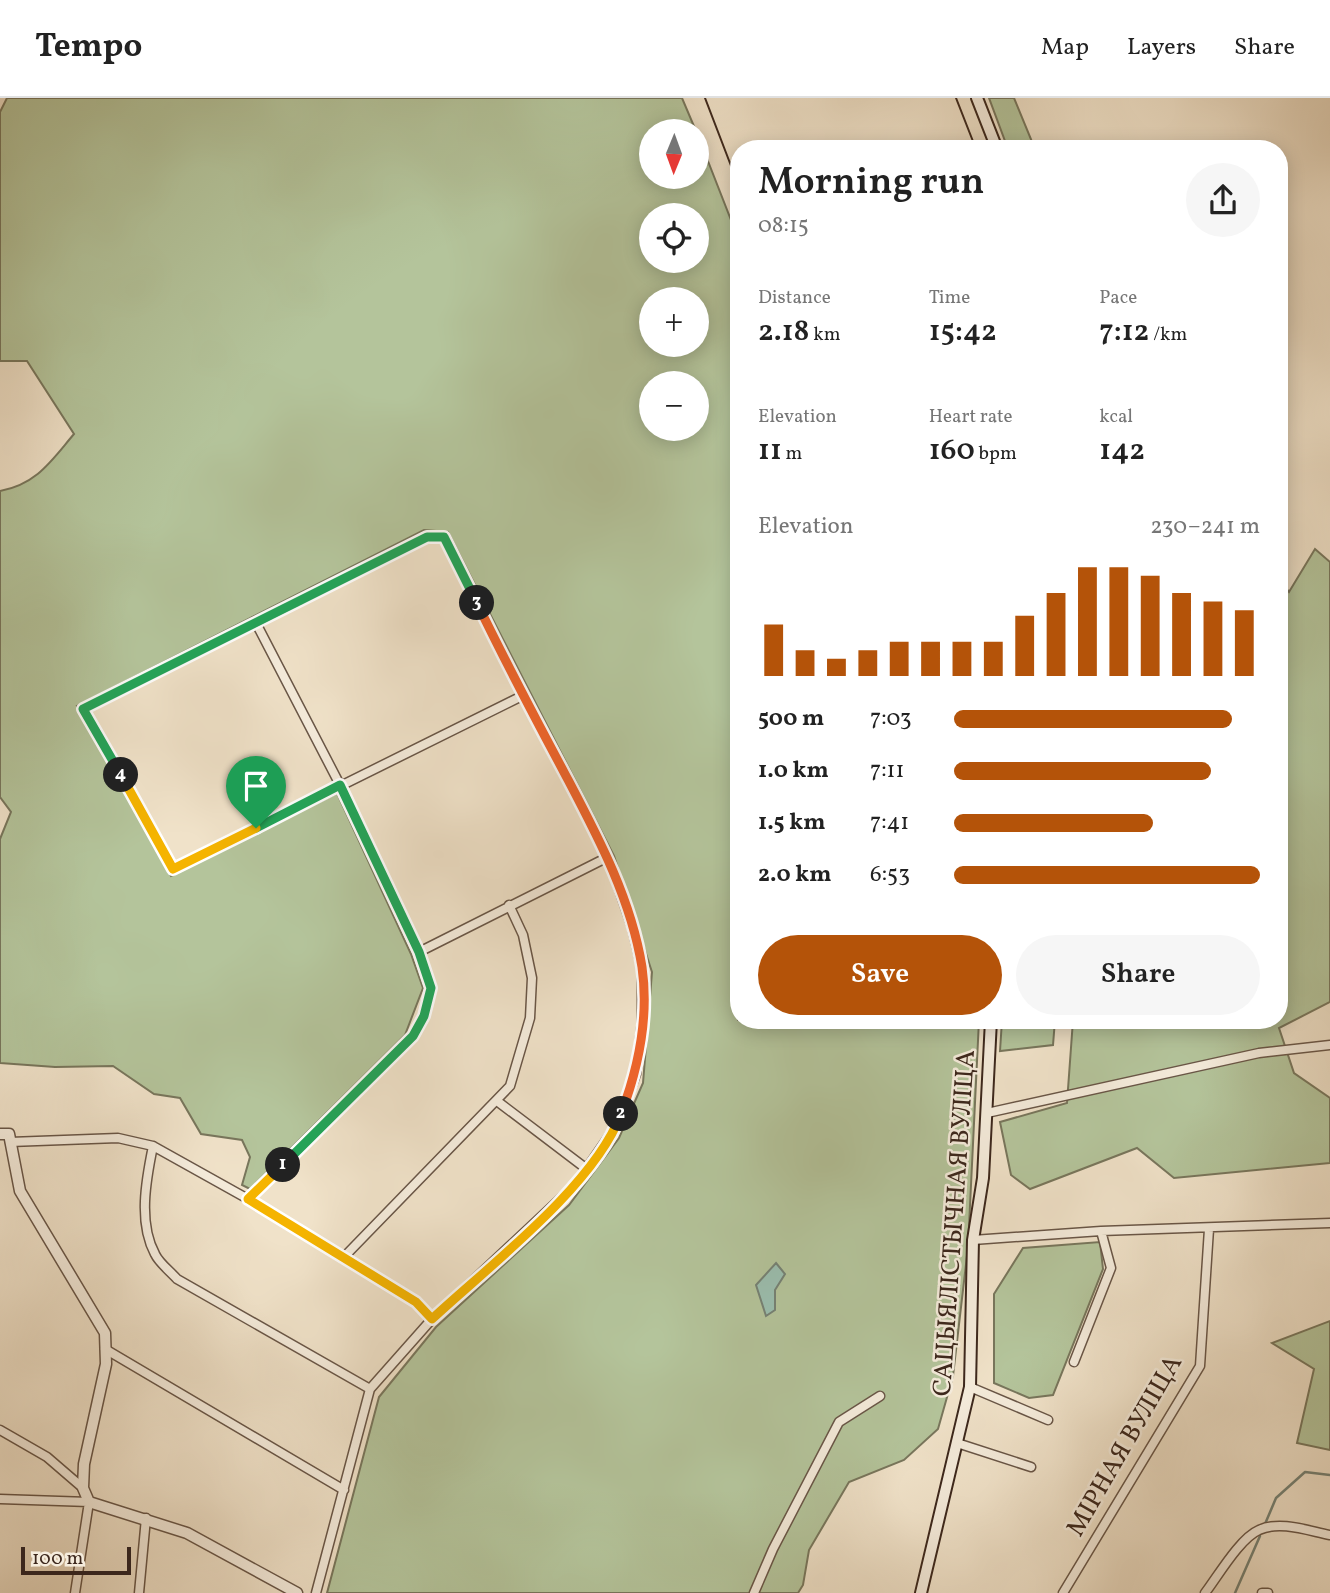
<!DOCTYPE html>
<meta charset="utf-8">
<style>
:root{--surface:#fff;--page:#f6f6f6;--text:#222;--muted:#767676;--line:#e0e0e0;--accent:#b45309}
body{margin:0;font-family:Vollkorn,serif;background:var(--page);color:var(--text);height:100vh;display:flex;flex-direction:column;font-size:26px;white-space:nowrap}
*{box-sizing:border-box;margin:0}
p{font-size:23px;color:var(--muted)}
.icon{flex:none;width:38px;height:38px;fill:none;stroke:currentColor;stroke-width:2;stroke-linecap:round;stroke-linejoin:round}
.map{position:relative;flex:1;overflow:hidden}
.side{position:absolute;left:730px;top:42px;width:558px;height:889px;display:flex;flex-direction:column;background:var(--surface);border-radius:28px;box-shadow:0 4px 18px #0003}
.side>*{flex:none}
.needle{width:46px;rotate:181deg}
.tools{position:absolute;left:639px;top:21px;display:grid;gap:14px}
.tools a{display:grid;place-items:center;width:70px;height:70px;border-radius:50%;background:var(--surface);box-shadow:0 4px 18px #0003;font-size:35px}
.scale{position:absolute;left:21px;bottom:18px;width:110px;box-sizing:border-box;padding-left:7px;border:4px solid #3c271c;border-top:0;font-size:19px;line-height:24px;white-space:nowrap;color:#3c271c;-webkit-text-stroke:5px #f5ecdc;paint-order:stroke}
.pin{position:absolute;display:grid;place-items:center;width:60px;height:60px;color:#fff;margin:-72px -30px;border-radius:50% 50% 50% 0;rotate:-45deg;box-shadow:0 0 7px #0007}
.pin .icon{rotate:45deg}
.km{position:absolute;width:35px;height:35px;margin:-18px;border-radius:50%;background:#222;color:#fff;font-size:19px;line-height:35px;text-align:center}
.round{display:grid;place-items:center;flex:none;width:74px;height:74px;border-radius:37px;background:var(--page)}
.headline{display:flex;align-items:center;justify-content:space-between;height:119px;padding:0 28px}
h1{font-size:38px;font-weight:600;line-height:52px}
.stats{display:grid;grid-template-columns:repeat(3,1fr);gap:10px;height:119px;padding:7px 28px}
.stats div{display:grid;align-content:center}
.stats b{font-size:30px;font-weight:600}
.stats small{font-size:19px;font-weight:400}
.stats p{font-size:19px}
.chart{height:196px;padding:14px 28px}
.chart p{display:flex;justify-content:space-between}
.chart svg{width:100%;height:126px;margin-top:7px;stroke:var(--accent);stroke-width:6}
.action{display:flex;gap:14px;margin-top:auto;padding:14px 28px}
.action a{flex:1;height:80px;border-radius:42px;background:var(--accent);color:#fff;font-size:28px;font-weight:600;line-height:80px;text-align:center}
.action a+a{background:var(--page);color:var(--text)}
ul{padding:0 28px;list-style:none;font-size:23px}
li{display:grid;grid-template-columns:112px 84px 1fr;align-items:center;height:52px}
li i{height:18px;border-radius:9px;background:var(--accent)}
header{display:flex;align-items:center;gap:42px;box-sizing:border-box;height:98px;padding:0 35px;background:var(--surface);border-bottom:2px solid var(--line)}
header strong{font-size:33px}
nav{display:flex;gap:38px;margin-inline-start:auto;font-size:24px}
.map>svg:first-child{display:block}
</style>
<header>
<strong>Tempo</strong>
<nav><a>Map</a><a>Layers</a><a>Share</a></nav>
</header>
<div class="map">
<svg width="1330" height="1495" viewBox="0 0 1330 1495">
<rect width="100%" height="100%" fill="#f0e2c9"/>
<filter id="stains"><feTurbulence type="fractalNoise" baseFrequency=".00286" numOctaves="4"/><feColorMatrix values="0 0 0 0 .2 0 0 0 0 .09 0 0 0 0 .02 0 0 0 .5 -.17"/></filter>
<radialGradient id="worn" r=".72"><stop offset=".6" stop-color="#630" stop-opacity="0"/><stop offset="1" stop-color="#630" stop-opacity=".3"/></radialGradient>
<!-- green -->
<path fill="#b4c49b" stroke="#78765c" stroke-width="2" fill-rule="evenodd" d="M7 0H682L696 33H651V79H696L697 35 738 140V922H979L968 1149 953 1278 938 1331 904 1362 849 1384 809 1452 803 1487 798 1495H327L379 1299 436 1229 569 1107 619 1040 643 985 652 874 614 758 448 434 424 432 77 608 171 778 337 695 411 856 423 890 405 937 250 1091 242 1087 250 1059 242 1042 201 1036 180 1000 154 996 113 968 55 969 0 965V741L11 714 0 699V393C37 386 51 363 74 336L27 263H0V14ZM651 117H696V163H651ZM651 201H696V247H651ZM651 285H696V331H651Z
M989 0H1014L1035 51H1008Z
M1315 451 1330 464V904L1279 930 1294 975 1330 1000V1065L1174 1080 1137 1050 1030 1091 1011 1077 1000 1024 1067 1005 1073 922H1279V480L1289 494Z
M1002 922H1055L1053 947 1000 953Z
M1100 1144 1103 1171 1053 1297 1029 1300 994 1285V1196L1023 1150Z
M1330 1223V1352L1297 1345 1314 1271 1272 1245Z"/>
<!-- water -->
<path fill="#9bbfb0" stroke="#758275" stroke-width="2" d="M776 1165 785 1176 775 1192V1212L766 1218 756 1187Z"/>
<g fill="none" stroke-linecap="round" stroke-linejoin="round">
<!-- stream -->
<path stroke="#758275" stroke-width="2.5" d="M1265 1426 1276 1400 1305 1374 1330 1377
M1235 1495 1260 1438"/>
<!-- minor casing -->
<g stroke="#695647" stroke-width="11">
<path id="minor" d="M419 854 608 759
M497 1003 588 1072
M987 1015 1259 955 1330 947
M10 1044 118 1040 153 1048 248 1101 416 1204 432 1221
M153 1048C146 1082 138 1125 155 1156 159 1165 170 1173 177 1181L370 1291
M248 1101 413 938 424 918 431 890 419 854 340 687 255 523
M973 1142 1101 1133 1330 1125
M343 1160 510 988 530 920 532 880 523 837 509 807
M105 1251 344 1392
M1074 1264 1111 1170 1101 1133
M970 1289 1048 1322
M0 1332 47 1359 83 1390
M957 1345 1031 1369
M0 1401 89 1404 75 1495
M139 1495 146 1420
M316 1495 370 1291 432 1221 576 1086 618 1025 636 976 642 924V871L632 829 608 759 444 439H427L84 611 173 771 524 597
M754 1495 773 1451 839 1324 880 1298
M1063 1495 1200 1268 1209 1131
M1205 1495C1218 1478 1240 1440 1259 1432 1280 1422 1309 1433 1330 1437
M1262 1495H1268"/>
</g>
<!-- tertiary casing -->
<g stroke="#695647" stroke-width="13">
<path id="tertiary" d="M0 1036H9L20 1093 105 1235 106 1266 84 1366 83 1390 89 1404 187 1435 297 1495"/>
</g>
<!-- secondary casing -->
<g stroke="#3c271c" stroke-width="14">
<path id="secondary" d="M977 0 997 51
M921 1495 970 1289 973 1142 983 1080 991 922"/>
</g>
<!-- minor -->
<use href="#minor" stroke="#f5ecdc" stroke-width="8"/>
<!-- tertiary -->
<use href="#tertiary" stroke="#f5ecdc" stroke-width="10"/>
<!-- secondary -->
<use href="#secondary" stroke="#f5ecdc" stroke-width="10"/>
<!-- tram -->
<path stroke="#3c271c" stroke-width="2" d="M705 0 738 86
M956 0 976 51"/>
</g>
<g fill="none" stroke-linecap="round" stroke-linejoin="round">
<!-- split-1 casing -->
<g stroke="#fff" stroke-width="14">
<path id="split-1" d="M256 730 340 687 419 854 431 890 424 918 413 938 283 1067"/>
</g>
<!-- split-2 casing -->
<g stroke="#fff" stroke-width="14">
<path id="split-2" d="M283 1067 248 1101 416 1204 432 1221C489 1168 594 1088 621 1016"/>
</g>
<!-- split-3 casing -->
<g stroke="#fff" stroke-width="14">
<path id="split-3" d="M477 505C505 563 535 620 565 676 597 737 631 800 642 869 649 918 638 971 621 1016"/>
</g>
<!-- split-4 casing -->
<g stroke="#fff" stroke-width="14">
<path id="split-4" d="M121 677 83 611 427 439H444L477 505"/>
</g>
<!-- split-5 casing -->
<g stroke="#fff" stroke-width="14">
<path id="split-5" d="M121 677 173 771 256 730"/>
</g>
<!-- split-1 -->
<use href="#split-1" stroke="#22a559" stroke-width="9"/>
<!-- split-2 -->
<use href="#split-2" stroke="#f5b400" stroke-width="9"/>
<!-- split-3 -->
<use href="#split-3" stroke="#f0652b" stroke-width="9"/>
<!-- split-4 -->
<use href="#split-4" stroke="#22a559" stroke-width="9"/>
<!-- split-5 -->
<use href="#split-5" stroke="#f5b400" stroke-width="9"/>
</g>
<g text-anchor="middle" dominant-baseline="central" stroke-width="5" stroke-linejoin="round" paint-order="stroke">
<!-- street labels -->
<g font-size="26" fill="#3c271c" stroke="#f5ecdc">
<text transform="translate(955 1125) rotate(-86)">САЦЫЯЛІСТЫЧНАЯ ВУЛІЦА</text>
<text transform="translate(1125 1348) rotate(-60)">МІРНАЯ ВУЛІЦА</text>
</g>
</g>
<rect width="100%" height="100%" filter="url(#stains)"/>
<rect width="100%" height="100%" fill="url(#worn)"/>
</svg>
<div class="tools">
<a><svg class="needle" viewBox="-14 -14 28 28"><path d="M0-13l5 13h-10z" fill="#e53935"/><path d="M0 13l5-13h-10z" fill="#767676"/></svg></a>
<a><svg class="icon" aria-label="locate" viewBox="0 0 24 24"><circle cx="12" cy="12" r="6"/><path d="M12 2v4M12 18v4M2 12h4M18 12h4"/></svg></a>
<a>+</a>
<a>−</a>
</div>
<div class="scale">100 m</div>
<div class="pin" style="left:256px;top:730px;background:#1e9e55"><svg class="icon" aria-label="arrive" viewBox="0 0 24 24"><path d="M6 21V4h12l-3 4 3 4H6"/></svg></div>
<b class="km" style="left:283px;top:1067px">1</b>
<b class="km" style="left:621px;top:1016px">2</b>
<b class="km" style="left:477px;top:505px">3</b>
<b class="km" style="left:121px;top:677px">4</b>
<section class="side">
<div class="headline"><div><h1>Morning run</h1><p>08:15</p></div><a class="round"><svg class="icon" aria-label="share" viewBox="0 0 24 24"><path d="M12 15V3M7 8l5-5 5 5M5 13v7h14v-7"/></svg></a></div>
<div class="stats">
<div><p>Distance</p><b>2.18<small> km</small></b></div>
<div><p>Time</p><b>15:42</b></div>
<div><p>Pace</p><b>7:12<small> /km</small></b></div>
</div>
<div class="stats">
<div><p>Elevation</p><b>11<small> m</small></b></div>
<div><p>Heart rate</p><b>160<small> bpm</small></b></div>
<div><p>kcal</p><b>142</b></div>
</div>
<div class="chart"><p><span>Elevation</span>230–241 m</p>
<svg viewBox="0 0 160 44" preserveAspectRatio="none"><path d="M5 44V26M15 44V35M25 44V38M35 44V35M45 44V32M55 44V32M65 44V32M75 44V32M85 44V23M95 44V15M105 44V6M115 44V6M125 44V9M135 44V15M145 44V18M155 44V21"/></svg>
</div>
<ul>
<li><b>500 m</b>7:03<i style="width:91%"></i></li>
<li><b>1.0 km</b>7:11<i style="width:84%"></i></li>
<li><b>1.5 km</b>7:41<i style="width:65%"></i></li>
<li><b>2.0 km</b>6:53<i style="width:100%"></i></li>
</ul>
<div class="action"><a>Save</a><a>Share</a></div>
</section>
</div>
